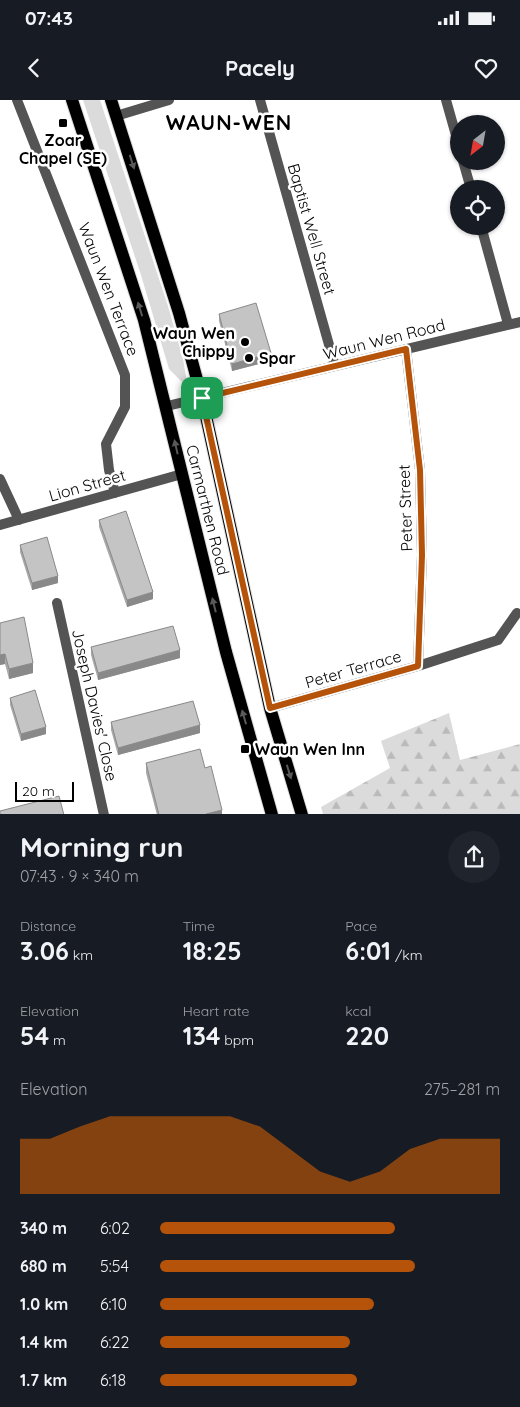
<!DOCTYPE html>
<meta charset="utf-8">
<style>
:root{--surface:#171b24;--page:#20242c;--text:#f1f3f6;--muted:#9ea1a6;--accent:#b45309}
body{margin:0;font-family:Quicksand,sans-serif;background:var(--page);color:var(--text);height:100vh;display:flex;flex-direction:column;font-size:19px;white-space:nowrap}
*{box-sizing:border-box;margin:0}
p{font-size:16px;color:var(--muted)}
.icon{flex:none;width:28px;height:28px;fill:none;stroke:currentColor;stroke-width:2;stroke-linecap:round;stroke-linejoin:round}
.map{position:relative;height:714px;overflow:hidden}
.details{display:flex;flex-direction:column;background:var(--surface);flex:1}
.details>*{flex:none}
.needle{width:32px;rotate:211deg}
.tools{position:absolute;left:450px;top:15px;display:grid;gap:10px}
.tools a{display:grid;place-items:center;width:55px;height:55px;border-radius:50%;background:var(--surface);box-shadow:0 1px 4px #0004;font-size:25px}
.scale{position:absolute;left:15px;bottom:12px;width:59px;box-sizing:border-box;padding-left:5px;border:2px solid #000;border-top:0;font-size:14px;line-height:18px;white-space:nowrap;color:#000;-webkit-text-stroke:4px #fff;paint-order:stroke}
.pin{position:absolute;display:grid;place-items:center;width:42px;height:42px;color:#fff;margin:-21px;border-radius:10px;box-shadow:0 2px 8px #0006}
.round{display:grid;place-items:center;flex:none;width:52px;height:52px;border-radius:26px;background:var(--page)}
.overview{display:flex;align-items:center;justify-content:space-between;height:85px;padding:0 20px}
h1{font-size:28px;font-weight:800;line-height:38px}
.stats{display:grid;grid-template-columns:repeat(3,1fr);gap:8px;height:85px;padding:5px 20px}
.stats div{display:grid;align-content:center}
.stats b{font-size:25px;font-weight:800}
.stats small{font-size:14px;font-weight:400}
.stats p{font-size:14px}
.chart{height:140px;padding:10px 20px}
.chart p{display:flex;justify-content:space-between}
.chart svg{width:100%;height:90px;margin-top:5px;fill:var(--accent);opacity:.7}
ul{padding:0 20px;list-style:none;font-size:16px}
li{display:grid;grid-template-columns:80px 60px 1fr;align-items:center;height:38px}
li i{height:12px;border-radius:6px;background:var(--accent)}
.status{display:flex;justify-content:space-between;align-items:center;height:35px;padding:0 25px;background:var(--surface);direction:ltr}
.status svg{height:14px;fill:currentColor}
header{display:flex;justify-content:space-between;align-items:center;height:65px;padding:0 20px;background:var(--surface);font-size:22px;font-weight:800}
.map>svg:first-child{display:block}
</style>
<div class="status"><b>07:43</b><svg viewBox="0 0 49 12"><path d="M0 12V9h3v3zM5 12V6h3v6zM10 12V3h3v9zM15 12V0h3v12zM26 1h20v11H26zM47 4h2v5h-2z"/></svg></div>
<header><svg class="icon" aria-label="back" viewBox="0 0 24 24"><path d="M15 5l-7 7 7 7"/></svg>Pacely<svg class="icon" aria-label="heart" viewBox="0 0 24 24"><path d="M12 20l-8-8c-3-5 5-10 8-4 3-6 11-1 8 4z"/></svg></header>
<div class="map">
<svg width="520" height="715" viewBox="0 0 520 715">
<defs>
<pattern id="forest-firs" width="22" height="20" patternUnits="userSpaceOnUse" patternTransform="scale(1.25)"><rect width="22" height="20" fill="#dbdbdb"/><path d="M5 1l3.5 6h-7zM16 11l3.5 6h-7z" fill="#bababa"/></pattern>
</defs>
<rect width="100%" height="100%" fill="#fff"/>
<!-- green -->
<path fill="#dbdbdb" d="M83 0H100L168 206 183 259 188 288 169 269 141 175Z"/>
<!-- forest -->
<path fill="url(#forest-firs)" d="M449 613 460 660 520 644V714H323L321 707 390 668 381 641Z"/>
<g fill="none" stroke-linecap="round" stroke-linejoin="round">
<!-- primary casing -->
<g stroke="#dbdbdb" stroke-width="14">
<path id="primary" d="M72 0 144 220 226 552 272 715
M111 0 179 213 202 298 270 608 302 715"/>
</g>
<!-- minor -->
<path stroke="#545454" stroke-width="10" d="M17 0 125 275V307L106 344 109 370 115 393
M260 0 335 266
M446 0 459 46
M116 16 169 0
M463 61 471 89
M481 126 508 224
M406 249 420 370 422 455 418 566
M167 306 520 222
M0 379 19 420
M0 425 182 374
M57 503 104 715
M270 608 418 566 498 540 517 513"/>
<!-- primary -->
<use href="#primary" stroke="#000" stroke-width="12"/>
</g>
<!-- wall -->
<path fill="#a9a9a9" d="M219 214 271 261 232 271 219 221Z
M99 420 153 499 127 507 99 427Z
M20 445 58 483 32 490 20 452Z
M0 523 33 573 9 579 5 564 0 565Z
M91 547 180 558 98 580 91 555Z
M10 598 46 634 21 641 10 605Z
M111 622 200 633 118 655 111 630Z
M146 663 205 668 222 715H157L146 673Z"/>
<!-- shaded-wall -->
<path fill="#898989" d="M271 253V261L232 271V264Z
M58 476V483L32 490V483Z
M153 492V499L127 507V500Z
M180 550V558L98 580V573Z
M5 554V564L0 565V555Z
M33 563V573L9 579V569Z
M200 625V633L118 655V648Z
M46 627V634L21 641V634Z
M222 710V715H206V714Z"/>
<!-- building -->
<path fill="#c4c4c4" stroke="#898989" d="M256 203 271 253 232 264 219 214Z
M126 411 153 492 127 500 99 420Z
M47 437 58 476 32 483 20 445Z
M24 517 33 563 9 569 5 554 0 555V523Z
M173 526 180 550 98 573 91 547Z
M35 590 46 627 21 634 10 598Z
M193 601 200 625 118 648 111 622Z
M200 649 205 668 211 666 222 710 206 714V715H159L146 663Z
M59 696 64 715H0V711Z"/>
<!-- one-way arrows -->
<defs><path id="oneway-solid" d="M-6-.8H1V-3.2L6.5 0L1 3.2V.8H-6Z" transform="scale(1.25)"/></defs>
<g fill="#595959">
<use href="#oneway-solid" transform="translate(132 62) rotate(72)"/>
<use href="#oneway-solid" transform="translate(140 209) rotate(-107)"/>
<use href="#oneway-solid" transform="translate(176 347) rotate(-103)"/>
<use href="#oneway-solid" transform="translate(214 505) rotate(-104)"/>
<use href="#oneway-solid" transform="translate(244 617) rotate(-106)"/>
<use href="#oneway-solid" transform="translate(289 672) rotate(73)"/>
</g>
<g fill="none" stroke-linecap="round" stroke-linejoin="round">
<!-- route casing -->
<g stroke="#fff" stroke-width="10">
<path id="route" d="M406 249 420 370 422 455 418 566 270 608 202 298Z"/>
</g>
<!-- route -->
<use href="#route" stroke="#b45309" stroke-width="6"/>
</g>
<!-- markers -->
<g fill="#000" stroke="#fff" stroke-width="2">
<rect x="58" y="18" width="10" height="10" rx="2.5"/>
<circle cx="245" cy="242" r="5"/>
<circle cx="249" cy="258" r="5"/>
<rect x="240" y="644" width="10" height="10" rx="2.5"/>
</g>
<g text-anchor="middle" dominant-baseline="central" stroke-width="5" stroke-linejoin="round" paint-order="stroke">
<!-- poi labels -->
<g font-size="16" font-weight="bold" fill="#000" stroke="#fff" text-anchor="start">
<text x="63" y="40" text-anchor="middle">Zoar<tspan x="63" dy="18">Chapel (SE)</tspan></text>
<text x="235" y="233" text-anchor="end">Waun Wen<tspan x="235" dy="18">Chippy</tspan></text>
<text x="259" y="258">Spar</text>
<text x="255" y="649">Waun Wen Inn</text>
</g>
<!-- street labels -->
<g font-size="16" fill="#000" stroke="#fff">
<text transform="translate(312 129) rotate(74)">Baptist Well Street</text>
<text transform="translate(109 189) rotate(69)">Waun Wen Terrace</text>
<text transform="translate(384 239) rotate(-14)">Waun Wen Road</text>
<text transform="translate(87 385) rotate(-16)">Lion Street</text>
<text transform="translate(405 408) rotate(-92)">Peter Street</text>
<text transform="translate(208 410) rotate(76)">Carmarthen Road</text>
<text transform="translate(353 569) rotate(-16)">Peter Terrace</text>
<text transform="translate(95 605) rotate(77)">Joseph Davies' Close</text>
</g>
<!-- district labels -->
<g font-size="21" font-weight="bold" letter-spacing="1" fill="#000" stroke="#fff">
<text x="229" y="22">WAUN-WEN</text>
</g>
</g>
</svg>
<div class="tools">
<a><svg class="needle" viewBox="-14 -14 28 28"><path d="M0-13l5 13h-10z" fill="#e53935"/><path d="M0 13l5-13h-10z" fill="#9ea1a6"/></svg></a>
<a><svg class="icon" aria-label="locate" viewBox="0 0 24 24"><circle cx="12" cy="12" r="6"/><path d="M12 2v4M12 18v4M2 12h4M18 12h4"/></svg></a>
</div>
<div class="scale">20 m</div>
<div class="pin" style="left:202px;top:298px;background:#1e9e55"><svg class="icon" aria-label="arrive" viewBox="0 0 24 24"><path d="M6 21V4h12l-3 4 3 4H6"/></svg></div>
</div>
<section class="details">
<div class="overview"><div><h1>Morning run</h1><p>07:43 · 9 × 340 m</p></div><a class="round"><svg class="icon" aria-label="share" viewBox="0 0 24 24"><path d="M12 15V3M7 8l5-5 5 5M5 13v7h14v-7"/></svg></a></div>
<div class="stats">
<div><p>Distance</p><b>3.06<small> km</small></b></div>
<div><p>Time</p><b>18:25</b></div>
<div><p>Pace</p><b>6:01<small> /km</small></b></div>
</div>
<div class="stats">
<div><p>Elevation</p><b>54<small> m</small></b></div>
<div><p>Heart rate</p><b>134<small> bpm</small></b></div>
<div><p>kcal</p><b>220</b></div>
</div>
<div class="chart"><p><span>Elevation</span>275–281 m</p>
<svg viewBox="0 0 160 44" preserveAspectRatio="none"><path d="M0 44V17L10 17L20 11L30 6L40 6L50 6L60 6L70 6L80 11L90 22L100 33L110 38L120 33L130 22L140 17L150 17L160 17V44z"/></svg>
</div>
<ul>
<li><b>340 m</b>6:02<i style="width:69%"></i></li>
<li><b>680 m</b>5:54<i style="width:75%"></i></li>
<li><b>1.0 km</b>6:10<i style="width:63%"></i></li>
<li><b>1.4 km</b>6:22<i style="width:56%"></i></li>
<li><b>1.7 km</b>6:18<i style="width:58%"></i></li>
</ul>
</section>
